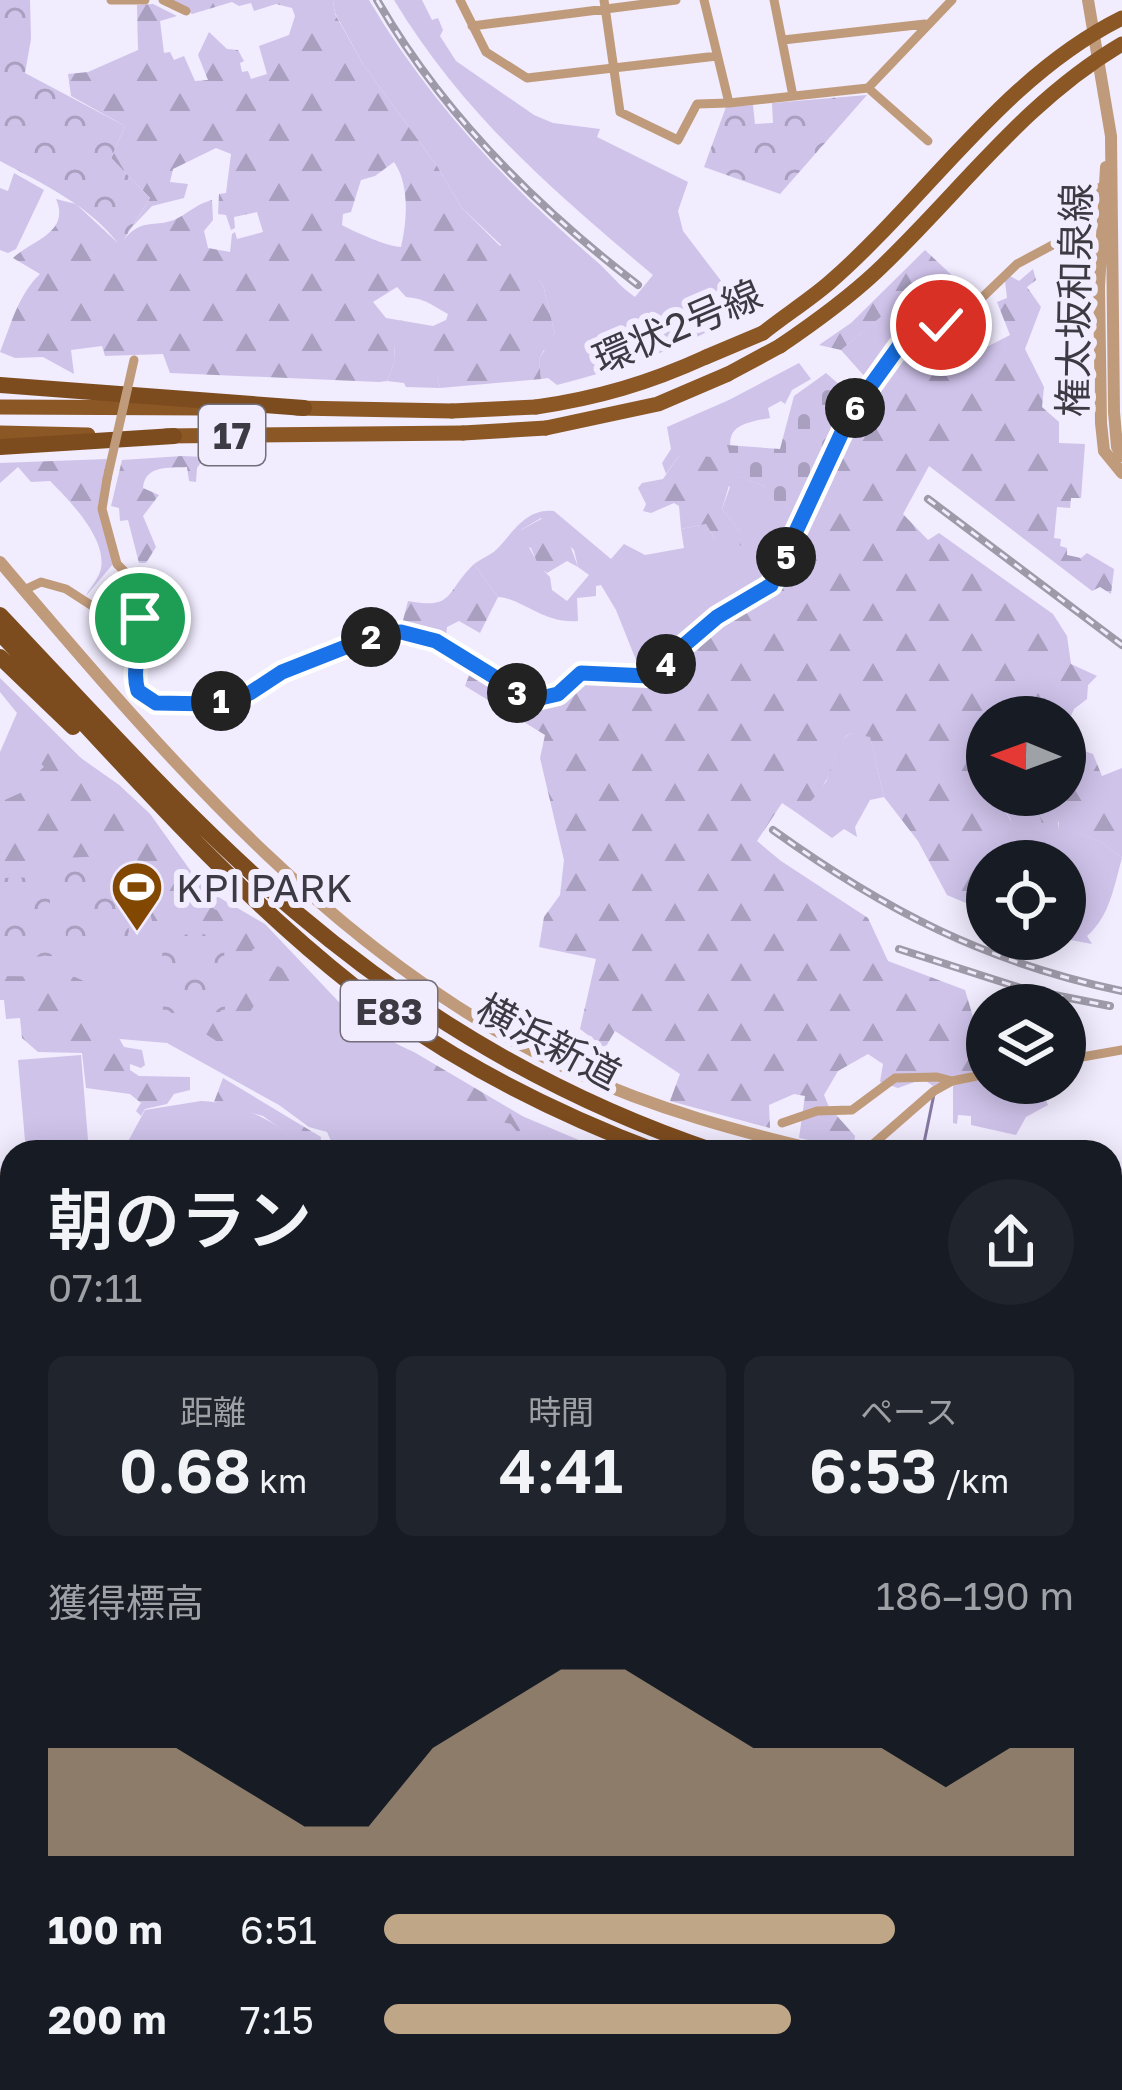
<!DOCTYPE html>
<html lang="ja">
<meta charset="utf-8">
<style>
:root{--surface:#171b24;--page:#20242c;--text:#f1f3f6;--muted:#9ea1a6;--accent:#bfa687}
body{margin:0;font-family:"Golos Text","Noto Sans JP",sans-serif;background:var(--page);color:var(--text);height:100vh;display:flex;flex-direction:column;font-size:45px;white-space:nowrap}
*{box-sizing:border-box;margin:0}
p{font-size:39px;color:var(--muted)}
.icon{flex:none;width:66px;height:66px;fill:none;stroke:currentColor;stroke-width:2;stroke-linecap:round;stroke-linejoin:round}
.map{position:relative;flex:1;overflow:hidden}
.sheet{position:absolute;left:0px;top:1140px;width:1122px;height:951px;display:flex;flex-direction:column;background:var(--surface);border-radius:36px 36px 0 0;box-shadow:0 6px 30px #0003}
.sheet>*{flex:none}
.needle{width:78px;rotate:271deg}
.fabs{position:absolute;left:966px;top:696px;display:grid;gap:24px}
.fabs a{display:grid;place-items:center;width:120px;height:120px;border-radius:50%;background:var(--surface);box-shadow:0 6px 30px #0003;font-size:60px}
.pin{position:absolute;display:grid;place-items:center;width:102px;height:102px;color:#fff;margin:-51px;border:6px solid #fff;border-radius:50%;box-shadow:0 3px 12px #0007}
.km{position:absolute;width:60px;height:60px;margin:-30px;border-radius:50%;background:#222;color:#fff;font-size:33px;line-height:60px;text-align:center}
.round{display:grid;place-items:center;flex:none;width:126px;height:126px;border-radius:63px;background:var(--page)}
.headline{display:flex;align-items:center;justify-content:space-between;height:204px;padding:0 48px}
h1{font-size:66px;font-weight:600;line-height:90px}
.figures{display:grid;grid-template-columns:repeat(3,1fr);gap:18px;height:204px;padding:12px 48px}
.figures div{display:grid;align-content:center;border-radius:18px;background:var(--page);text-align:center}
.figures b{font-size:60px;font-weight:600}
.figures small{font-size:33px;font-weight:400}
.figures p{font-size:33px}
.chart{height:336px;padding:24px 48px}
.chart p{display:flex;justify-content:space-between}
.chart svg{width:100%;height:216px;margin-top:12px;fill:var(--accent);opacity:.7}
ul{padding:0 48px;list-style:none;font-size:39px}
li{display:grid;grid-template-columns:192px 144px 1fr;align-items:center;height:90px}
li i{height:30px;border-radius:15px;background:var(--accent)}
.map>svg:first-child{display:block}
</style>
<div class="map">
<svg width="1122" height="2090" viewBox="0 0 1122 2090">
<defs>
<pattern id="forest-firs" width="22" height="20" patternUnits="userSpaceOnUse" patternTransform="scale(3)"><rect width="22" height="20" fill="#cfc3ea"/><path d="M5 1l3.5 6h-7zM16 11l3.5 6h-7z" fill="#a99fbf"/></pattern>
<pattern id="cemetery-stones" width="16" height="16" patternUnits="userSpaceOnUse" patternTransform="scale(3)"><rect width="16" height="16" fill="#cfc3ea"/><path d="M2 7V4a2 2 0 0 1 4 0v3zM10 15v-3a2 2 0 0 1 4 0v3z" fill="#a99fbf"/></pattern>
<pattern id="park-crowns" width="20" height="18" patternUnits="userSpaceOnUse" patternTransform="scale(3)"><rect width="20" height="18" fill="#cfc3ea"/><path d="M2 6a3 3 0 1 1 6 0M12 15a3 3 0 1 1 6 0" fill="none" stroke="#a99fbf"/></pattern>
</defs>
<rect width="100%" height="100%" fill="#f1ecfe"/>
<!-- grass -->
<path fill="#cfc3ea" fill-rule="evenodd" d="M333 0H369C428 100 507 185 595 260 610 273 619 286 635 297L653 275C552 190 463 114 394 0H422L432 20 438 18 443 30 440 36 456 61 534 115 553 123 600 129 597 137 688 182 678 211 683 231 744 311C686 348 622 368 557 385L548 378 541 379 539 359 555 334 543 285 461 207 437 166 363 64 335 13Z
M14 173 44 190 16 249 8 253 0 250V188L8 191Z
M926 278 941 293 939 322 898 343 870 379 866 378 841 350Z
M394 344H430L440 388 406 387 404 383 387 381 395 361Z
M799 363 811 379 792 390 785 404 781 401 768 408 770 418C727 425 724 433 737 476L764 486 762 493 800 514 770 582 642 675 616 610 601 585 596 586V596L577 598 578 621C543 624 522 598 498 597L474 564C482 558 492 555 499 547 515 529 528 508 554 511L611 559 624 544 645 555 684 548 681 529 706 524 715 539 741 533 722 509 730 487C714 467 705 449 678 457L666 474 662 463 671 449 667 427 729 400ZM541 518 574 550 578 567 589 575 567 601 552 590 550 577C536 565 530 546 519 531Z
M0 678 83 760 119 785 150 814 192 873H198L220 898 265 924 355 1019 510 1111 586 1143 587 1152H336L327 1132 309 1127 279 1105 167 1043 120 1039 0 983V752L17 713 0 692Z
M850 733 870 736 884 797 870 800 855 827 857 837 844 829 832 838 797 813 826 782 839 743Z
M995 795C1024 795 1060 795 1059 833 1086 831 1102 841 1122 858 1114 886 1110 916 1087 936L1092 944 1065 939V861H1034L1035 855 1008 829 1011 820Z
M81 1055 89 1152H26L18 1060Z
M987 1078V1083L1050 1087 1052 1096 1046 1100 1048 1105 1026 1117 1016 1135 971 1125V1116L958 1115 957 1124 953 1123V1085Z
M201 1101C248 1103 278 1125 313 1152H131L124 1149 145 1110Z
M0 1192 12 1194V2079H301L266 2090H0Z"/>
<!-- forest -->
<path fill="url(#forest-firs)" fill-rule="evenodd" d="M173 0H333L335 14 363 64 437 166 461 207 500 246 512 237 525 247 519 261 543 285 555 334 551 351 544 350 539 359 541 379 440 388 429 344H394L395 361 387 381 379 382 170 373 163 354 105 356 102 346 71 350 74 374 43 357 15 358 0 352C11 325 18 295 40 274L13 258C30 241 71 233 56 199L76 204 120 245C141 214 155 230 178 218 191 211 197 204 212 200L213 220 204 231 208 248 230 252 232 234 235 232 237 239 263 232 257 212 234 217 235 228 231 230 226 215 218 214 219 194 226 193 231 154 216 148 173 169 170 182 188 184 184 198 152 206 132 227 150 198 111 158 125 126 71 96 68 74 88 72 138 50 137 5 153 4 177 16 160 21 164 53 170 52 174 60 184 56 195 81 208 80 198 55 209 32 227 49 238 50 244 61 240 63 242 72 248 71 251 79 267 74 259 46 289 35 295 16 292 8 276 4 254 11 251 3 239 6 232 2 192 14ZM394 162C410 185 407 221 401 247 388 247 355 232 342 225L343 214 351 212 361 180 375 176ZM397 287 406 297C427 299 431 305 448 314L446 320 433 326 386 318 373 302Z
M925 250 975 297 957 313 939 322 941 293 926 279 841 350 819 345 851 323Z
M1033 269 1036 280 1027 287 1041 307 1025 349 1044 387 1042 407 1059 422V443L1085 444 1081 498H1071L1070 508 1057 507 1054 538 1061 539 1060 546 1067 548V555L1081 558 1087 553 1114 569 1111 594 1100 587 1092 591 929 466 903 514 928 540 939 533 1053 614 1067 636 1071 664 1097 676 1088 685 1087 699 1074 709 1068 723 1065 717H987V795H995L1011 821 1009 829 1036 855 1034 861H987V912L947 895 918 841 884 797 870 737 850 733C833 745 835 767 824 784 817 796 808 804 797 813L782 803 757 841 781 861 868 918 888 961 965 990 977 1030 979 1071 933 1086 923 1079 898 1088 880 1082 883 1064 868 1054 838 1071 824 1095 829 1107 855 1136 853 1150 799 1138 805 1096 794 1094 769 1105 770 1128 670 1101 680 1074 615 1031 605 1048 580 1029 596 959 539 947 544 917 560 895 564 860 540 758 545 735 465 686 474 660 521 691H556L592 670 650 678C674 662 692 639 715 622 753 593 785 587 805 539L801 528 856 423 908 342 955 329 965 358 1010 335 997 302 1007 298 1005 281 1010 276 1019 281Z
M687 454 726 459 731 479 722 509 742 534 741 545 731 549 715 539 706 524 681 529 679 506 674 503 651 513 643 511 646 504 638 488 642 483 663 479 678 457Z
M182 456 205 457 197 468 196 482 189 481 187 467C168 468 145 465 143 488L159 495 143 516 156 547 146 563H139L128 520 120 521 119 508 111 506 122 460Z
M107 459 99 512 113 564 86 596C89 589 97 581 100 572 110 541 69 500 50 481L31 482 18 467 0 483V463Z
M545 517 565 531 578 567 567 561 547 573 539 567 531 548 518 543 519 531Z
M474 564 498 597 480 633 459 621 447 627 444 657 422 646 423 630 401 628 408 601C455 610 445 592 474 564Z
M27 720 119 785 150 814 192 873 206 881 209 906 259 934 263 943 252 950 253 958 271 953 275 965 299 976 301 989 290 1005 272 996 267 1002 255 1004 239 1029 233 1052 198 1029 171 1024 172 1020 208 1018 224 1029 233 1012 237 959 227 929 193 926 154 930C149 903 138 881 129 855L62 858V871L0 874V802L27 790 24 767 36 774 44 767 31 751 22 727Z
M1065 744 1093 754 1102 776 1122 768V858C1102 841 1086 831 1059 834V822L1042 823 1039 814 1049 805 1032 795H1065Z
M0 976 75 977 88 983 124 1047 142 1050 145 1065 141 1068 130 1064V1070L139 1076 190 1077V1090L174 1094 167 1104 145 1109 141 1116 136 1111 141 1103 130 1094 86 1088 82 1053 38 1052 22 1038 20 1018 6 1019 4 1000H0Z
M383 1038 414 1052 529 1120 519 1134 511 1124C471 1115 434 1121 409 1078 400 1063 395 1051 383 1038Z
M223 1078 321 1137 320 1152H313L263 1116 214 1102Z
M153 2079H412L386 2090H120Z"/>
<!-- cemetery -->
<path fill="url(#cemetery-stones)" d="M826 373 856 399 798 513 761 493 764 486 736 476 727 445 780 449 794 396Z"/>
<!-- park -->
<path fill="url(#park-crowns)" d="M0 0H30L31 39 25 73 125 126 111 158 150 198 120 246C91 206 43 184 0 161Z
M867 95 780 194 704 167 726 107 753 105 755 124 773 123 772 103Z
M127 859 129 940 66 942 64 861Z
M49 877 52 956 0 958V878Z
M224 934 225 1012 163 1013 162 935Z
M1122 1880V2090H952L961 2079H1110V1895Z"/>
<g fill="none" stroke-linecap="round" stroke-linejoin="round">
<!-- stream -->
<path stroke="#8578a0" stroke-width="3" d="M906 1152 924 1143 934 1094
M1110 1498 1122 1499
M1110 1525 1122 1542V1551L1110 1560
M514 2090 541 2079"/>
<!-- minor -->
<path stroke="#c09b7b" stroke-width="9" d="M111 0H145
M163 0 186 11
M460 0 486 52 527 78 717 56
M604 0 620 112 678 140 697 104 729 103
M704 0 729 103 868 88 928 141
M774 0 793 96
M472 26 676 0
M783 40 925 24
M868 88 952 0
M107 479 102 509 117 564 147 594 146 611 135 622
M24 590 41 582 66 589 97 609 124 611 131 616 139 632 134 663 138 691 156 703H213L250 693 282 672 372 636 401 632 436 641 532 700 558 694 586 672 615 677 648 676 717 617 771 585 850 415 900 345 915 333 965 314 1017 264 1060 241 1078 223 1085 190 1104 187
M1065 1060 1122 1050
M782 1123 817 1111 852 1110 895 1078 937 1077 952 1081
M864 1152 934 1091 952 1081 987 1074
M0 1176 12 1178
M1113 1250 1122 1214
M1110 1367 1122 1371
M1110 1765 1122 1775
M1110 1883 1122 1869
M803 2079 808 2090
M608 2090 613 2079
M943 2090 953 2079"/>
<!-- tertiary -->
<path stroke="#c09b7b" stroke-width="12" d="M1088 0 1111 136 1114 412 1117 447 1122 456
M1106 167 1099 287 1101 423 1104 451 1122 473
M0 562C165 756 339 963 575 1072 656 1109 739 1132 826 1152
M1110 1226 1122 1230
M1110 1760 1122 1744"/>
<!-- primary -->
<path stroke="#8b5724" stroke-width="15" d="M763 333C784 316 808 301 829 283 927 198 1003 77 1122 18
M780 346C814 323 846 300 876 272 958 195 1023 102 1122 44
M0 407 207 408
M536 407C598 398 649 383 706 357
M297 408 452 411
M546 428 658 404 728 374
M0 433 88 435
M166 436 463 433"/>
<!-- trunk -->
<path stroke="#7d4c1e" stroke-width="16" d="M0 385 304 408
M0 447 174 436
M0 615C96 716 191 823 297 913 421 1018 563 1101 717 1152
M0 633C115 755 223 883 355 987 445 1058 552 1112 658 1152
M0 657 73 727
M1110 1259 1122 1263
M1110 1277 1122 1280"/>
<!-- rail casing -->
<g stroke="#9e9aa8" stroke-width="8">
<path id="rail" d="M377 0C442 113 535 206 638 285
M928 499 1122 645
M773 830C886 911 985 962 1122 991
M899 949 1024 989 1110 1006"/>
</g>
<!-- rail -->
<use href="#rail" stroke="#f1ecfe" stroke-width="3" stroke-dasharray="9" stroke-linecap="butt"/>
<!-- minor-bridge -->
<path stroke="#c09b7b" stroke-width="9" d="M107 479 134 360"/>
<!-- primary-bridge -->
<path stroke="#8b5724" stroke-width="15" d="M706 357 763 333
M728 374 780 346
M452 411 536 407
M463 433 546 428"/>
</g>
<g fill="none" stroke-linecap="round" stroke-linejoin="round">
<!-- route casing -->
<g stroke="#fff" stroke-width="24">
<path id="route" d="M140 618 135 622C145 645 130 667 138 691L156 703 213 704 250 693 282 672 371 637 401 632 436 641 532 700 558 694 581 673 648 676 717 617 771 585 851 413 900 345 915 333 941 325"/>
</g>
<!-- route -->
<use href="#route" stroke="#1a73e8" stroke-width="15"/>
</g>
<!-- icons -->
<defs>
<g id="stadium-pin" transform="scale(2.7)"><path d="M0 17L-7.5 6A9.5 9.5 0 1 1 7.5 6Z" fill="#824700" stroke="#f1ecfe"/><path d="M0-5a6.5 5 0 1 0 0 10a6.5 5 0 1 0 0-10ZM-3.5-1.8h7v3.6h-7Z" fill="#fff"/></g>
</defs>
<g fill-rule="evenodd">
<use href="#stadium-pin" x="137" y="887"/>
</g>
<g text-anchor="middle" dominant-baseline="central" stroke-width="12" stroke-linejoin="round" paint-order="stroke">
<!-- shield labels -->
<g fill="#f1ecfe" stroke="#726f7a" stroke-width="3">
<rect x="199" y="405" width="66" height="60" rx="9"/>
<rect x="341" y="981" width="96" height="60" rx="9"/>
</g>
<g font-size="36" font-weight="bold" fill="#3c3a42">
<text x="232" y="435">17</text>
<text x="389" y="1011">E83</text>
</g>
<!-- street labels -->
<g font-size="39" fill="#3c3a42" stroke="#f1ecfe">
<text transform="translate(1074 300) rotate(-89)">権太坂和泉線</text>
<text transform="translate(677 326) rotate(-23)">環状2号線</text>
<text transform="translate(549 1041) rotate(28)">横浜新道</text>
</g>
<!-- poi labels -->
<g font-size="39" fill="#3c3a42" stroke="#f1ecfe" text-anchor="start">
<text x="176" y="887">KPI PARK</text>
</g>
</g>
</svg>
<div class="fabs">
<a><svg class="needle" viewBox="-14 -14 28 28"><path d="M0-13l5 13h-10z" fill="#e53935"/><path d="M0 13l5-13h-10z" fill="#9ea1a6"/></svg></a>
<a><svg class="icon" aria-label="locate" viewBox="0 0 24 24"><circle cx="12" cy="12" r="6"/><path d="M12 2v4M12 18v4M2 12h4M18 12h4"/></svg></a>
<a><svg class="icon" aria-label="layers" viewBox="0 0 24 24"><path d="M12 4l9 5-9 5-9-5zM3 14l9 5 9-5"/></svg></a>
</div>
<div class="pin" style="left:140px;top:618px;background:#1e9e55"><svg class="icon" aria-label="arrive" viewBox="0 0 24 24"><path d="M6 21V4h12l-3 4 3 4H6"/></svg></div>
<div class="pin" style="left:941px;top:325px;background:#d93025"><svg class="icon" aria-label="check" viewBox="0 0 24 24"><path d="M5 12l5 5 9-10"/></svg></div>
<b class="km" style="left:221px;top:701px">1</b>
<b class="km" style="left:371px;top:637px">2</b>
<b class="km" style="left:517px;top:693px">3</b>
<b class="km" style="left:666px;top:664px">4</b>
<b class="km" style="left:786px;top:557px">5</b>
<b class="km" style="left:855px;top:408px">6</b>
<section class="sheet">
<div class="headline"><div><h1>朝のラン</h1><p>07:11</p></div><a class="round"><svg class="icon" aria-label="share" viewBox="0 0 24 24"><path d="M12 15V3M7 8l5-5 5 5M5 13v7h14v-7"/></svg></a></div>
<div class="figures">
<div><p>距離</p><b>0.68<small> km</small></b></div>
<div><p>時間</p><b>4:41</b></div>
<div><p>ペース</p><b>6:53<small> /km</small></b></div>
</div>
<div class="chart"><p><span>獲得標高</span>186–190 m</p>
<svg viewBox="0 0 160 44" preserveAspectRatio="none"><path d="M0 44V22L10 22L20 22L30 30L40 38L50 38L60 22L70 14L80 6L90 6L100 14L110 22L120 22L130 22L140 30L150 22L160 22V44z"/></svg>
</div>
<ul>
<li><b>100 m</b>6:51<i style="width:74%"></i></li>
<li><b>200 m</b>7:15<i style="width:59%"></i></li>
</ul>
</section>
</div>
